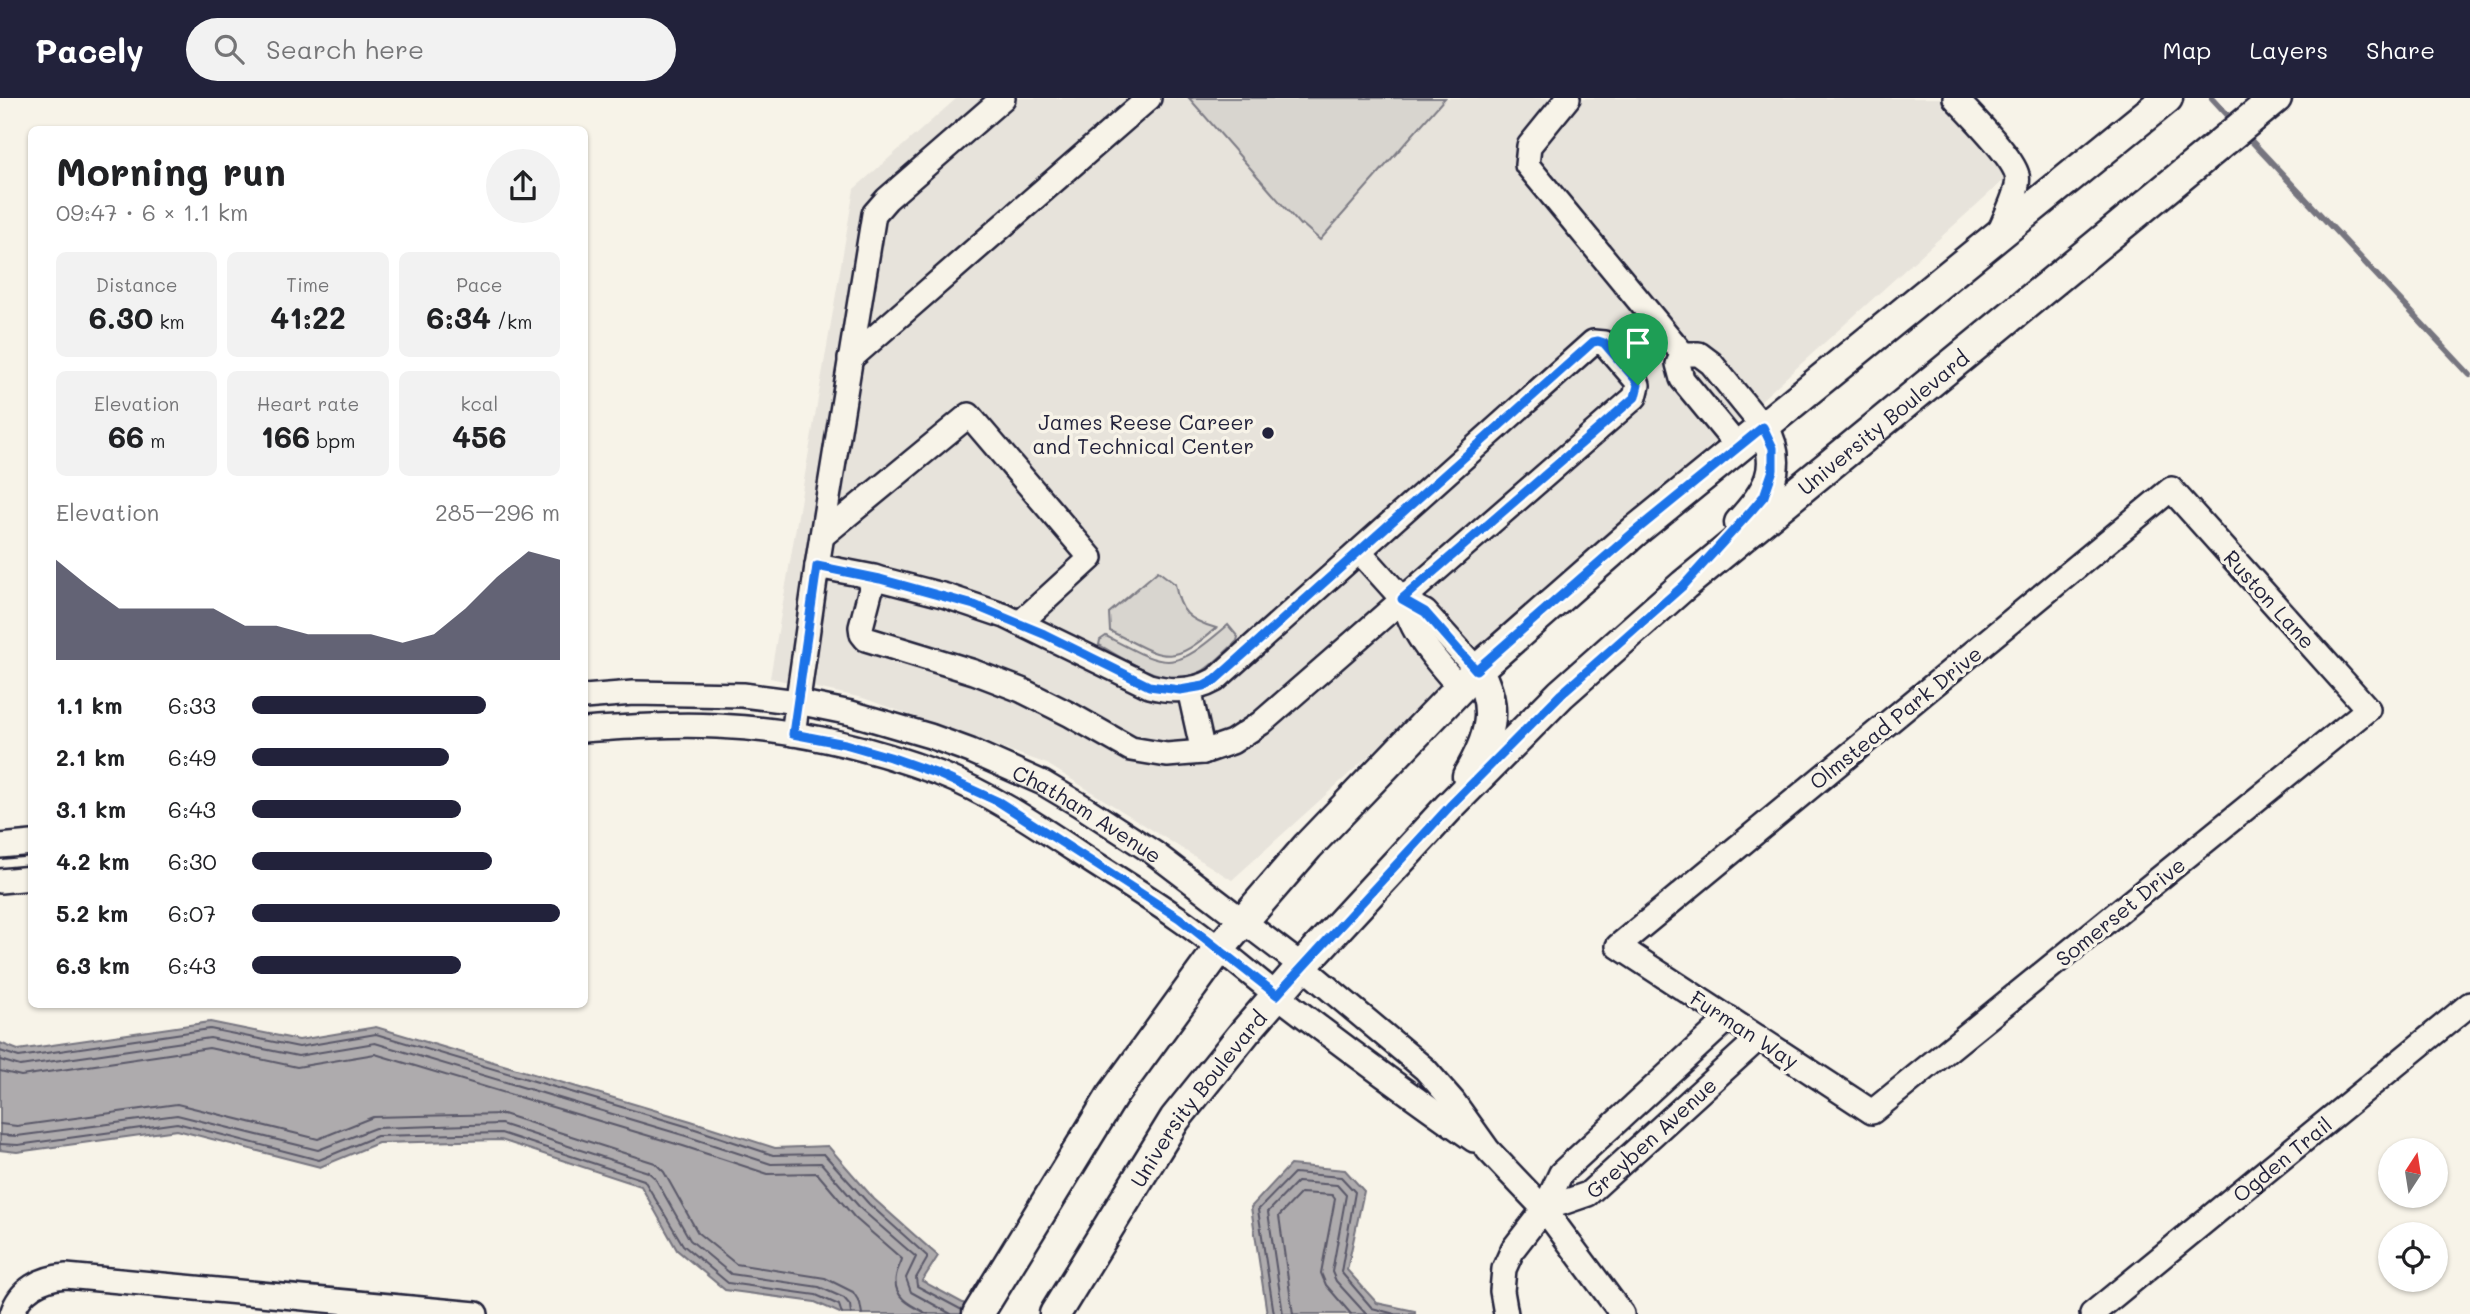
<!DOCTYPE html>
<meta charset="utf-8">
<style>
:root{--surface:#fff;--page:#f2f2f2;--text:#202124;--muted:#757577;--accent:#22223b}
body{margin:0;font-family:Mali,sans-serif;background:var(--page);color:var(--text);height:100vh;display:flex;flex-direction:column;font-size:26px;white-space:nowrap}
*{box-sizing:border-box;margin:0}
p{font-size:23px;color:var(--muted)}
.icon{flex:none;width:38px;height:38px;fill:none;stroke:currentColor;stroke-width:2;stroke-linecap:round;stroke-linejoin:round}
.map{position:relative;flex:1;overflow:hidden}
.panel{position:absolute;left:28px;top:28px;width:560px;height:882px;display:flex;flex-direction:column;background:var(--surface);border-radius:10px;box-shadow:0 2px 5px #0004}
.panel>*{flex:none}
.needle{width:46px;rotate:12deg}
.fabs{position:absolute;left:2378px;top:1040px;display:grid;gap:14px}
.fabs a{display:grid;place-items:center;width:70px;height:70px;border-radius:50%;background:var(--surface);box-shadow:0 2px 5px #0004;font-size:35px}
.pin{position:absolute;display:grid;place-items:center;width:60px;height:60px;color:#fff;margin:-72px -30px;border-radius:50% 50% 50% 0;rotate:-45deg;box-shadow:0 0 7px #0007}
.pin .icon{rotate:45deg}
.round{display:grid;place-items:center;flex:none;width:74px;height:74px;border-radius:37px;background:var(--page)}
.overview{display:flex;align-items:center;justify-content:space-between;height:119px;padding:0 28px}
h1{font-size:38px;font-weight:700;line-height:52px}
.stats{display:grid;grid-template-columns:repeat(3,1fr);gap:10px;height:119px;padding:7px 28px}
.stats div{display:grid;align-content:center;border-radius:10px;background:var(--page);text-align:center}
.stats b{font-size:30px;font-weight:700}
.stats small{font-size:19px;font-weight:400}
.stats p{font-size:19px}
.chart{height:196px;padding:14px 28px}
.chart p{display:flex;justify-content:space-between}
.chart svg{width:100%;height:126px;margin-top:7px;fill:var(--accent);opacity:.7}
ul{padding:0 28px;list-style:none;font-size:23px}
li{display:grid;grid-template-columns:112px 84px 1fr;align-items:center;height:52px}
li i{height:18px;border-radius:9px;background:var(--accent)}
header{display:flex;align-items:center;gap:42px;box-sizing:border-box;height:98px;padding:0 35px;background:var(--accent);color:#fff}
header strong{font-size:33px}
nav{display:flex;gap:38px;margin-inline-start:auto;font-size:24px}
.search{width:490px;height:63px;background:var(--page);display:flex;align-items:center;gap:18px;box-sizing:border-box;padding:0 24px;border-radius:38px;color:var(--muted);font-size:26px}
.map>svg:first-child{display:block}
</style>
<header>
<strong>Pacely</strong>
<div class="search"><svg class="icon" aria-label="search" viewBox="0 0 24 24"><circle cx="10" cy="10" r="6"/><path d="M15 15l6 6"/></svg>Search here</div>
<nav><a>Map</a><a>Layers</a><a>Share</a></nav>
</header>
<div class="map">
<svg width="2470" height="1216" viewBox="0 0 2470 1216">
<rect width="100%" height="100%" fill="#f7f3e8"/>
<filter id="ink" filterUnits="userSpaceOnUse"><feTurbulence type="fractalNoise" baseFrequency=".0143" numOctaves="2"/><feDisplacementMap in="SourceGraphic" scale="14" xChannelSelector="R" yChannelSelector="G"/><feConvolveMatrix kernelMatrix="1 2 1 2 8 2 1 2 1" color-interpolation-filters="sRGB"/></filter>
<g filter="url(#ink)">
<!-- built -->
<path fill="#e7e3db" d="M957 0H1955L2016 71 1232 782 1047 666 863 600 770 580 854 91Z"/>
<!-- green -->
<path fill="#d8d5cf" stroke="#7d7c85" stroke-width="2" d="M1189 0H1445L1320 142 1302 126 1300 127Z
M1158 473 1175 486C1180 514 1188 522 1216 530 1168 572 1162 558 1110 533L1109 515Z
M1228 527 1238 539 1237 543C1227 552 1216 564 1204 572 1169 593 1130 564 1099 547L1100 542 1106 538C1169 571 1172 575 1228 527Z"/>
<!-- water -->
<path fill="#aeabad" stroke="#76747f" stroke-width="2" d="M210 924 299 942 376 929 691 1023 775 1050 828 1048 874 1101 938 1158 922 1183 983 1216H842L815 1204 725 1192 677 1152 641 1088 501 1042 378 1045 320 1069 177 1032 17 1054 0 1052V945L18 952Z
M1290 1067 1345 1072 1364 1093 1347 1172 1377 1205 1415 1213V1216H1267L1251 1109Z"/>
<g fill="none" stroke-linecap="round" stroke-linejoin="round">
<!-- shore -->
<path stroke="#5a5969" stroke-width="2" d="M0 953 19 959 210 931 299 949 376 936 689 1029 773 1057 824 1056 869 1106 927 1158V1161L916 1180 917 1188 962 1212
M0 962 20 968 210 940 298 958 375 945 686 1038 771 1066 821 1065 862 1112 916 1159 906 1180 911 1194 951 1216
M0 973 21 978 209 950 297 969 375 956 683 1048 768 1076 817 1075 855 1120 902 1161C901 1166 897 1171 896 1178 892 1200 912 1208 928 1216
M0 1026 17 1028 177 1006 318 1041 373 1019 503 1016 655 1065 664 1074 698 1135 736 1166 825 1180 853 1194 860 1205 862 1216
M0 1037 17 1038 177 1017 318 1052 375 1030 501 1026 648 1074 655 1080 690 1142 731 1176 819 1189 844 1200 850 1207 851 1216
M0 1046 18 1047 177 1025 319 1062 377 1038 501 1035 644 1082 683 1147 728 1185 816 1197 839 1207 842 1216
M1274 1216 1258 1112 1294 1075 1341 1079 1355 1094 1341 1174 1372 1210 1395 1216
M1283 1216 1268 1114 1297 1084 1337 1087 1346 1097 1332 1174 1336 1183 1366 1216
M1293 1216 1279 1118 1301 1095 1332 1097 1335 1101 1321 1175 1326 1187 1351 1216"/>
<!-- stream -->
<path stroke="#76747f" stroke-width="6" d="M2212 0 2234 24
M2244 35 2470 277"/>
<!-- minor casing -->
<g stroke="#22223b" stroke-width="28">
<g id="minor">
<path d="M1568 0 1529 48 1527 67 1683 256"/>
<path d="M1955 0C1969 15 2013 59 2017 77 2021 91 2002 125 1997 139"/>
<path d="M850 261 1149 0"/>
<path d="M1738 349 1682 281 1678 266 1683 256H1699L1711 265 1763 329"/>
<path d="M2171 391 2368 611 1872 1014 1618 848Z"/>
<path d="M822 438 969 317 1091 460 1020 525"/>
<path d="M1360 454 1405 504 1425 514 1477 572"/>
<path d="M817 468 874 116 887 101 1003 0"/>
<path d="M1405 504C1409 534 1440 567 1460 590"/>
<path d="M1189 591 1203 654"/>
<path id="s1" d="M584 599 633 595 743 597 797 604 851 615 930 638 971 653 1043 685 1080 707 1154 755 1302 868 1425 971 1453 1003 1488 1052 1544 1111 1622 1216"/>
<path d="M584 632C629 629 673 626 717 628 792 631 868 649 938 675 994 697 1044 732 1094 765 1122 783 1151 801 1178 820 1213 844 1245 872 1278 898 1343 948 1408 996 1474 1042"/>
<path d="M793 636 817 468 874 479 880 481 946 498 1005 518 1149 588C1172 594 1194 594 1215 582L1593 244 1604 245 1636 282 1638 287 1635 299 1261 625 1232 644 1203 654 1167 657 1131 651 1071 617 1021 592 974 574 866 541 862 536 861 529 874 479"/>
<path d="M0 748 32 745"/>
<path d="M0 783 32 780"/>
<path id="s2" d="M1544 1111 1588 1096 1759 940"/>
<path d="M12 1216C20 1191 41 1180 66 1178L476 1216"/>
<path d="M1506 1216 1502 1193 1504 1171 1513 1151 1544 1111 1561 1075 1729 920"/>
<path id="s3" d="M2092 1216 2470 906"/>
</g>
</g>
<!-- major casing -->
<g stroke="#22223b" stroke-width="35">
<g id="major">
<path d="M1740 425C1768 395 1785 369 1763 329"/>
<path d="M1468 678C1490 641 1500 610 1477 572"/>
<path d="M978 1216 1112 998 1219 851 1308 748 1477 572 1634 434 2167 0"/>
<path id="s4" d="M1055 1216 1175 1021 1245 934 1302 868 1450 708 1561 596 1684 487 2276 0"/>
</g>
</g>
<!-- minor -->
<use href="#minor" stroke="#f7f3e8" stroke-width="23"/>
<!-- major -->
<use href="#major" stroke="#f7f3e8" stroke-width="30"/>
</g>
</g>
<g fill="none" stroke-linecap="round" stroke-linejoin="round" filter="url(#ink)">
<!-- route casing -->
<g stroke="#fff" stroke-width="14">
<path id="route" d="M1598 243 1604 245 1636 282 1638 287 1635 299 1402 501 1425 514 1476 572 1634 434 1763 329 1773 350V372L1764 398 1752 412 1684 487 1561 596 1450 708 1277 897 1179 820 999 704 938 676 890 659 845 646 793 636 817 468 880 481 974 507 1044 536 1149 588 1180 592 1204 588 1215 582 1593 244Z"/>
</g>
<!-- route -->
<use href="#route" stroke="#1a73e8" stroke-width="9"/>
</g>
<!-- markers -->
<circle fill="#22223b" stroke="#f7f3e8" stroke-width="2.5" cx="1268" cy="335" r="7"/>
<g text-anchor="middle" dominant-baseline="central" stroke-width="7" stroke-linejoin="round" paint-order="stroke">
<!-- poi labels -->
<g font-size="21" fill="#22223b" stroke="#f7f3e8" text-anchor="end">
<text x="1254" y="323">James Reese Career<tspan x="1254" dy="24">and Technical Center</tspan></text>
</g>
<!-- street labels -->
<g font-size="21" fill="#22223b" stroke="#f7f3e8">
<text stroke="none"><textPath href="#s4" startOffset="1225">University Boulevard</textPath></text>
<text transform="translate(2270 501) rotate(48)">Ruston Lane</text>
<text transform="translate(1895 619) rotate(-39)">Olmstead Park Drive</text>
<text stroke="none"><textPath href="#s1" startOffset="527">Chatham Avenue</textPath></text>
<text transform="translate(2120 813) rotate(-39)">Somerset Drive</text>
<text transform="translate(1745 931) rotate(33)">Furman Way</text>
<text stroke="none"><textPath href="#s4" startOffset="259">University Boulevard</textPath></text>
<text stroke="none"><textPath href="#s2" startOffset="131">Greyben Avenue</textPath></text>
<text stroke="none"><textPath href="#s3" startOffset="245">Ogden Trail</textPath></text>
</g>
</g>
</svg>
<div class="fabs">
<a><svg class="needle" viewBox="-14 -14 28 28"><path d="M0-13l5 13h-10z" fill="#e53935"/><path d="M0 13l5-13h-10z" fill="#757577"/></svg></a>
<a><svg class="icon" aria-label="locate" viewBox="0 0 24 24"><circle cx="12" cy="12" r="6"/><path d="M12 2v4M12 18v4M2 12h4M18 12h4"/></svg></a>
</div>
<div class="pin" style="left:1638px;top:287px;background:#1e9e55"><svg class="icon" aria-label="arrive" viewBox="0 0 24 24"><path d="M6 21V4h12l-3 4 3 4H6"/></svg></div>
<section class="panel">
<div class="overview"><div><h1>Morning run</h1><p>09:47 · 6 × 1.1 km</p></div><a class="round"><svg class="icon" aria-label="share" viewBox="0 0 24 24"><path d="M12 15V3M7 8l5-5 5 5M5 13v7h14v-7"/></svg></a></div>
<div class="stats">
<div><p>Distance</p><b>6.30<small> km</small></b></div>
<div><p>Time</p><b>41:22</b></div>
<div><p>Pace</p><b>6:34<small> /km</small></b></div>
</div>
<div class="stats">
<div><p>Elevation</p><b>66<small> m</small></b></div>
<div><p>Heart rate</p><b>166<small> bpm</small></b></div>
<div><p>kcal</p><b>456</b></div>
</div>
<div class="chart"><p><span>Elevation</span>285–296 m</p>
<svg viewBox="0 0 160 44" preserveAspectRatio="none"><path d="M0 44V9L10 18L20 26L30 26L40 26L50 26L60 32L70 32L80 35L90 35L100 35L110 38L120 35L130 26L140 15L150 6L160 9V44z"/></svg>
</div>
<ul>
<li><b>1.1 km</b>6:33<i style="width:76%"></i></li>
<li><b>2.1 km</b>6:49<i style="width:64%"></i></li>
<li><b>3.1 km</b>6:43<i style="width:68%"></i></li>
<li><b>4.2 km</b>6:30<i style="width:78%"></i></li>
<li><b>5.2 km</b>6:07<i style="width:100%"></i></li>
<li><b>6.3 km</b>6:43<i style="width:68%"></i></li>
</ul>
</section>
</div>
